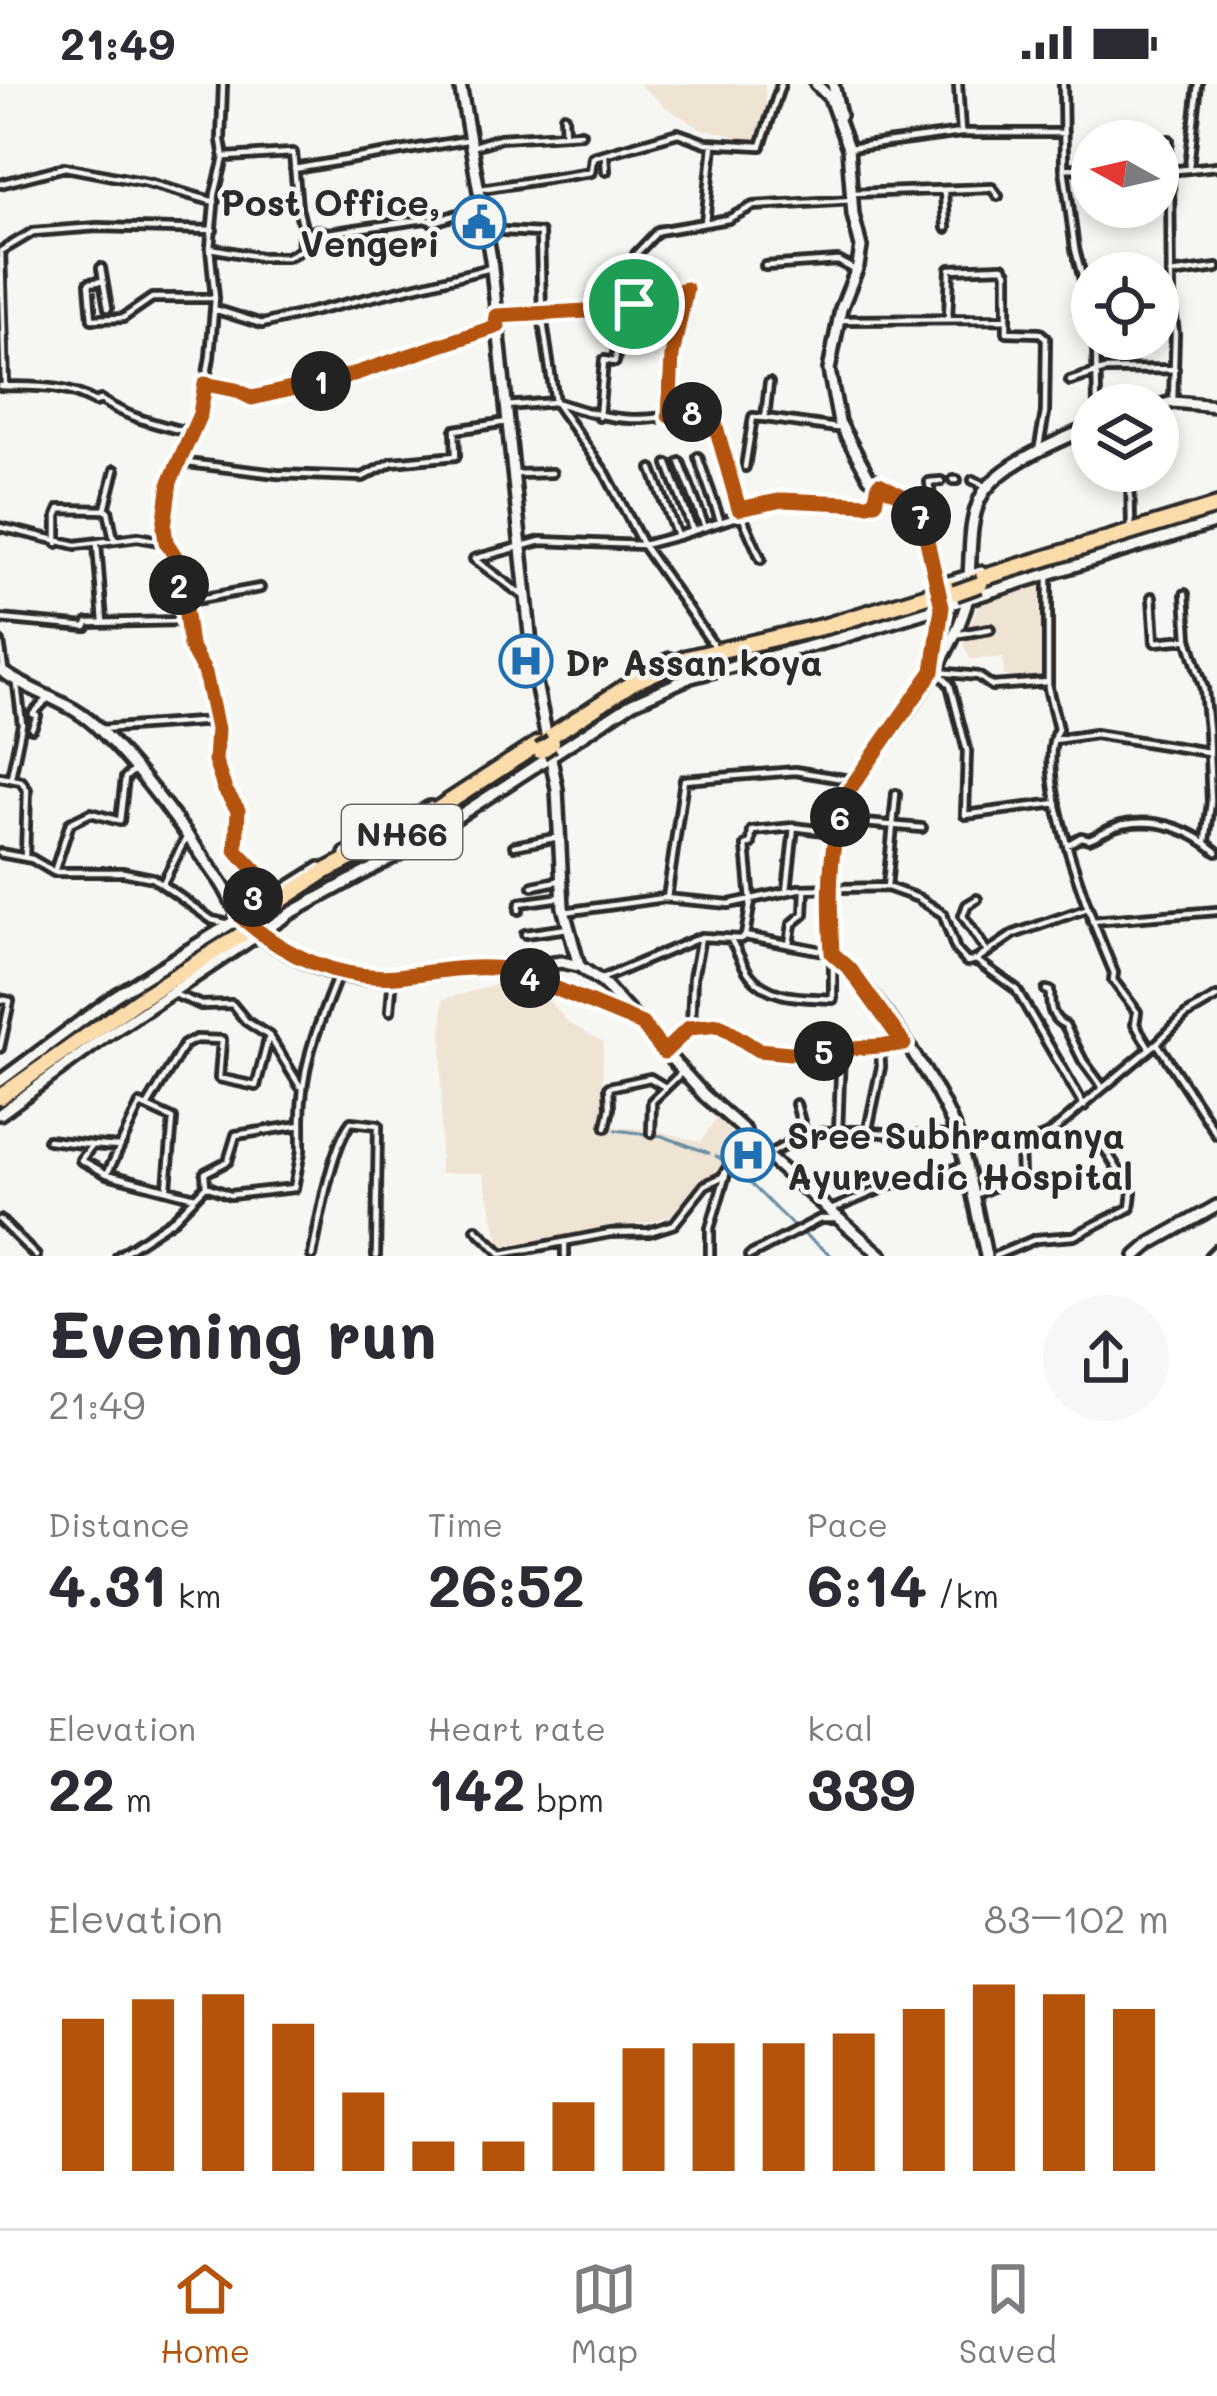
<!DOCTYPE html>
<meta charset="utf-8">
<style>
:root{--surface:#fff;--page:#f7f7f7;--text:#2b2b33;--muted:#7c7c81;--line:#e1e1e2;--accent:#b45309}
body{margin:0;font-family:Mali,sans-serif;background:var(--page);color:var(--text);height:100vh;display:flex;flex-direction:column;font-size:45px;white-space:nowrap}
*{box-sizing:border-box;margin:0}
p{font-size:39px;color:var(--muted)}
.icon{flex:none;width:66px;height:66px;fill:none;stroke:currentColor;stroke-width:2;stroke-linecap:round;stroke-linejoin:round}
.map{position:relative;height:1172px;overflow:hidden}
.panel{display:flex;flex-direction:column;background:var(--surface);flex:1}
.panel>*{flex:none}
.needle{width:78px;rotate:278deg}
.tools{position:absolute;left:1071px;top:36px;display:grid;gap:24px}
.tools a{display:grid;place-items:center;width:108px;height:108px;border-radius:50%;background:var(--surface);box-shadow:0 6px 18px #0003;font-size:60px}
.pin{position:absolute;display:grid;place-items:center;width:102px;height:102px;color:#fff;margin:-51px;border:6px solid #fff;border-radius:50%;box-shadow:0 3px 12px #0007}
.km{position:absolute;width:60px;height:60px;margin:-30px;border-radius:50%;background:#222;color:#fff;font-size:33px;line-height:60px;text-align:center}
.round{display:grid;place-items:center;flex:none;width:126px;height:126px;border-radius:63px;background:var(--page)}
.headline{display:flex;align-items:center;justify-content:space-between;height:204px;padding:0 48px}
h1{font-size:66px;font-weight:800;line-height:90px}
.metrics{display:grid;grid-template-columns:repeat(3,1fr);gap:18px;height:204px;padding:12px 48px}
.metrics div{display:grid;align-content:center}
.metrics b{font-size:60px;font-weight:800}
.metrics small{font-size:33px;font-weight:400}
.metrics p{font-size:33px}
.chart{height:336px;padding:24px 48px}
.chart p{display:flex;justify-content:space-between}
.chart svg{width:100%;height:216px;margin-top:12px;stroke:var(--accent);stroke-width:6}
.status{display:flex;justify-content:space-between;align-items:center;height:84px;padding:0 60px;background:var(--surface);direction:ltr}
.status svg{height:33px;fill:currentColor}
.menu{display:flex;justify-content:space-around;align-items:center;height:168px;border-top:3px solid var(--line);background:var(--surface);font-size:33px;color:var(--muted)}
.menu a{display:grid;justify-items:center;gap:6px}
.menu .on{color:var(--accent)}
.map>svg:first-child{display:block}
</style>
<div class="status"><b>21:49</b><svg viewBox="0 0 49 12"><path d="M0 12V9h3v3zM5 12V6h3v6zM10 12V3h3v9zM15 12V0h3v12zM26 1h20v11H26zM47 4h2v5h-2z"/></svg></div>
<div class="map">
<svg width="1217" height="1172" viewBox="0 0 1217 1172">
<rect width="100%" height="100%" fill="#f6f6f2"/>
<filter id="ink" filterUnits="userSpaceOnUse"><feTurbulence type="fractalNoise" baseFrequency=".00833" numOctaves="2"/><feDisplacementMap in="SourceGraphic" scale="24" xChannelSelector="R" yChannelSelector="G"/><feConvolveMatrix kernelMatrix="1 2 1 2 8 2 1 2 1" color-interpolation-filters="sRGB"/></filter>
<g filter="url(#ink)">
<!-- built -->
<path fill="#efe3d4" d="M639 0H764L767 32 759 58 700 44 667 24Z
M1047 496V596L1004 592 1003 574 970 575 963 559 983 509Z
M504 899 548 916 569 939 603 958 602 1041 659 1047 701 1058 717 1032 741 1049 723 1084 675 1130 650 1138 500 1162 483 1089H440L443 915Z"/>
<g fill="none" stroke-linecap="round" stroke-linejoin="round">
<!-- stream -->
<path stroke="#6a8ea4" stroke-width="3" d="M616 1046 662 1052 709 1069
M716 1072 726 1078
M733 1082 794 1143
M801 1148 832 1172"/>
<!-- highway-tunnel -->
<path stroke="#cdcdca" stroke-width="14" stroke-dasharray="14 7" stroke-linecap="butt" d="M241 851 267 835"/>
<!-- street casing -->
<g stroke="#2b2b2b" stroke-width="14">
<path id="street" d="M223 0 221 56 224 74 215 110 210 164 215 214 210 273 200 330 170 398 164 443 166 458 179 479 190 562 195 578 205 589 217 645 215 677 225 707 239 726 237 766 257 788 251 823
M958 0 961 48
M1063 0 1064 84 1092 85
M564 32 565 50
M474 62 500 54 581 49
M849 64 961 49H1064
M605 72 606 87
M226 73 293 69 298 124 305 151
M1189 83 1198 0
M1064 84 1075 165 1087 211 1092 212
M1170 84 1171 215 1175 250 1173 318
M294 85 466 56
M1165 86 1169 56
M1158 88 1217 82
M0 100 65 83 148 99 215 118
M481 105 591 88 593 73 678 49 706 59 761 62 781 0
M944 107 946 144
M853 109 992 104 998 112
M705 139 713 61
M486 146 540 149 542 231 605 226 686 205 672 272 669 332
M210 164 260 173H287L301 166 302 152 317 146 328 149 425 135 434 138 482 122
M765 182 838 177 853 185
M101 184 108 224
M1170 190 1217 184
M103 197 89 199 92 235 123 234 152 214H215
M1158 215H1171
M634 220 636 170 658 147 728 135 753 122 853 116
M214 225 262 240 491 184
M497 232 542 231 555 318C625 341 640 338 711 325L730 405 761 475
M948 235 950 185 1003 183 1007 188V248L1040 249 1046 254 1045 329 1039 362
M839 236 1006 235
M1096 255 1097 321
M1070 297 1105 286 1175 285
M769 299 765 334 837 344
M205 300 236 306 252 314 351 291 498 243
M0 302C35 303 64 300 95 318L101 316C130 335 158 340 190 349
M5 302 1 167 33 148 97 143 213 146
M506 322 555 318 606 390 643 461 677 452
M599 333 604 276 615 278 622 223
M698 373 720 436
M179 378 277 390 363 393 392 378 456 372 455 346 507 338
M680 378 705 443
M668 380 693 447
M745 383 753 333 765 334
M652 385 677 452 733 434 738 425 783 415 868 420 875 418 879 400
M1130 387 1131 442
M516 390 552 389
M953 396H957
M973 396 988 403
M105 425 115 386
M924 432 932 420 929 398 941 397
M0 443 76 461 138 453 165 458
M57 459V432L60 425 108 426 114 456
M97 460 103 538
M1048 490V604L1058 645C1031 688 1094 842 1114 889L1113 896 1137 928 1135 940 1150 965
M1185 510 1188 555 1204 605 1208 646 1211 718 1206 757
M522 511 474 475 541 457 643 461 714 562
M1152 513 1155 558 1188 555
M183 518 260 504
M0 535 86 543 88 539 183 537
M954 551 990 545
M0 558 4 585
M939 588 950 601 967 667 965 731 1057 719
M939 588 978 592 992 602 1048 598
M32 644 37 632 33 630 50 612
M100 645 214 637
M1054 656 1095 650 1208 668
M0 693 21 697 27 706 25 773
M11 693 22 640 17 601
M840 737 922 744
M1067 761 1081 753 1089 755C1100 751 1114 741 1126 740 1161 734 1193 747 1217 768
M514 762 559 753
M0 769 32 775 54 788H123L153 794 212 836 225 839
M54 788 70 739 91 729 120 737 125 694 135 685
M163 799 187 752
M533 802 562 796
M887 803 896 710
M787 807 794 743 831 748
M667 814 684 696 795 687 856 697
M977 815 967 821 963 832 987 868
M519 826 520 819 562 813
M564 828 664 814 729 820 798 805 887 803 918 814 943 830 956 866 967 878 976 876
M1092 837 1217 827
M525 850 568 844
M731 856C738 867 742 881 750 891 770 916 804 913 833 915V869L745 852
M789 860 792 840 804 830 805 806
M599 896 699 854
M174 910 201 921 232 920 246 937 269 952 300 1002
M0 915 10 917 0 964
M390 927 393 892
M690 944 719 941 758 966 790 969 904 960
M1157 959 1186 931 1217 913
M667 964 691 941 693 894 701 853 740 855 745 852 751 817 746 762 751 760 752 747 794 743
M1103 1004 1157 959 1217 1051
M796 1020 805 1052
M1084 1022 1016 905 976 876 1014 850 1088 824
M147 1023 184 961 196 955 222 956 219 994 256 1002 269 952
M301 1041C300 983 317 944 338 891
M606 1043 610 1024 609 1003 650 994 665 1003
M838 1048 841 966
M651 1049 652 1017 682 988
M867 1050 881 983 880 962
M48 1056 92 1061
M767 1071C783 1063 801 1051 819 1049 863 1042 909 1056 954 1051
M107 1090 120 1063
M167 1103 173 1035 140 1020 120 1063 92 1061 81 1076 107 1090 195 1113
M975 1111 1021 1090 1020 1063 1050 1050 1103 1004 1083 977 1065 941C1050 935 1050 920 1050 907L1046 906
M831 1126 909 1093 939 1091 964 1081
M0 1136 36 1172
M476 1145 502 1170 610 1149 649 1148 674 1140 705 1101 722 1093 746 1054
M565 1159V1172
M118 1172 174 1135 206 1102 205 1089 228 1077 236 1051 301 1041V1067L294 1104 230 1111 206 1102
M312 1172C319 1138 331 1064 351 1038L378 1041 376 1172
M710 1172V1144L726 1090
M749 1172 820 1135H836
M995 1172 1036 1155 1074 1152 1130 1124 1132 1108 1100 1057
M1209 1172 1217 1164"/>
</g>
<!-- secondary casing -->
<g stroke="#2b2b2b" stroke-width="18">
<path id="secondary" d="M460 0 491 175 534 589 557 705 563 823 579 882
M816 0 830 14 848 64 853 131 861 163 858 182 841 225 829 286 839 338 869 393 912 417 922 435 942 517 934 582
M833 0 840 31
M1158 322 1173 318 1217 322
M969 492C971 467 969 439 980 415 995 381 1060 357 1092 342
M946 499 981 488
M968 514C953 571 912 621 878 667 865 684 850 701 842 721 826 767 829 821 833 869 874 906 940 1001 958 1054 970 1091 978 1133 986 1172
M0 586C32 610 73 617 101 647 146 692 183 745 220 797 229 809 233 825 243 836 265 859 307 882 338 890 394 904 454 878 511 886L642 940
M636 591 670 575
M345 770 430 723
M511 886 561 878 579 882 603 899 704 1011 745 1047 746 1054 882 1172
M0 997 115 912 320 784
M0 1030 105 953 289 830 408 765 632 619 691 593 837 555 1217 438
M1136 1172 1151 1159 1217 1122"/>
</g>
<!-- highway casing -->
<g stroke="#2b2b2b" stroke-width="22">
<path id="highway" d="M978 495 1217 422
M548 654 632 599 687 574 826 542 954 503
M262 829 324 788 409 744 538 660
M0 1013 139 915 241 851"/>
</g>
<!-- street -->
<use href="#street" stroke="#f6f6f2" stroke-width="4.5"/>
<!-- secondary -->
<use href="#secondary" stroke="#f6f6f2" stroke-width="9"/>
<!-- highway -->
<use href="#highway" stroke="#fddcac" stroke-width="14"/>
<!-- highway-bridge casing -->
<g stroke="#2b2b2b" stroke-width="22" stroke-linecap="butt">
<path id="highway-bridge" d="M955 509 980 500
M540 667 552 659"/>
</g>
<!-- highway-bridge -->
<use href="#highway-bridge" stroke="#fddcac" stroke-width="14"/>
</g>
</g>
<g fill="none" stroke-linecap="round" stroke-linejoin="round" filter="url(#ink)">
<!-- route casing -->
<g stroke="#fff" stroke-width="24">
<path id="route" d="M686 205 672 272 669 332 711 325 739 425 783 416 868 420 875 418 879 400 912 417 922 435 942 523 933 587 849 706C827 757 829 814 832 869L849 884 904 960 790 969 758 966 719 941 689 944 664 968 642 940 511 886C473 880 435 888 397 892 338 897 284 871 241 833L249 828 257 788 236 766 238 726 225 706 215 677 217 645 205 589 190 562 179 478 166 458 164 443 170 398 200 330 205 300 236 306 252 314 351 291 498 242 496 232 605 226Z"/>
</g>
<!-- route -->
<use href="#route" stroke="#b45309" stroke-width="15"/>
</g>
<!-- icons -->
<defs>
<g id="civic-ring" transform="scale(2.7)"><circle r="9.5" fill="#f6f6f2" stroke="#1f6fb2" stroke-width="1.5"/><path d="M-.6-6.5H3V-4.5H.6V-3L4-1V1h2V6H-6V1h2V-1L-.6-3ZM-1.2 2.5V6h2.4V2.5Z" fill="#1f6fb2"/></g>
<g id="hospital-ring" transform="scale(2.7)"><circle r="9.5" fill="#f6f6f2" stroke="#1f6fb2" stroke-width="1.5"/><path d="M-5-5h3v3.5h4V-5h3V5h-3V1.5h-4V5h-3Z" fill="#1f6fb2"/></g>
</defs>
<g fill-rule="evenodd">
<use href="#civic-ring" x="479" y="138"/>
<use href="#hospital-ring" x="526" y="577"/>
<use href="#hospital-ring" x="748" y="1071"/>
</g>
<g text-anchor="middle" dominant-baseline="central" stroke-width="9" stroke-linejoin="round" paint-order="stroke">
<!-- shield labels -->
<rect fill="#f6f6f2" stroke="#686867" stroke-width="3" x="342" y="721" width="120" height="54" rx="9"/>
<g font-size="33" font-weight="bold" fill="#2b2b2b">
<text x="402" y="748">NH66</text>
</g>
<!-- poi labels -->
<g font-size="36" font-weight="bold" fill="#2b2b2b" stroke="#f6f6f2" text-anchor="start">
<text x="440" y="117" text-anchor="end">Post Office,<tspan x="440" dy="41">Vengeri</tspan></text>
<text x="565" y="577">Dr Assan koya</text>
<text x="787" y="1050">Sree Subhramanya<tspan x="787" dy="41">Ayurvedic Hospital</tspan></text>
</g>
</g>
</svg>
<div class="tools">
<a><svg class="needle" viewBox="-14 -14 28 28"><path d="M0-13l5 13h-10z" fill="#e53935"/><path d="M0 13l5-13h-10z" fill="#7c7c81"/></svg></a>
<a><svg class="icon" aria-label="locate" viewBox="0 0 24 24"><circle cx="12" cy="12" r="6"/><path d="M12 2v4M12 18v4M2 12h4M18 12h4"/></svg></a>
<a><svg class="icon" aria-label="layers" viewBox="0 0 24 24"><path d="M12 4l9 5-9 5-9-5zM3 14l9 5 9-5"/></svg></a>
</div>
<div class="pin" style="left:634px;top:220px;background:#1e9e55"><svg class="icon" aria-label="arrive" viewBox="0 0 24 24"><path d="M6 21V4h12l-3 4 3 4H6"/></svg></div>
<b class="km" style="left:321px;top:297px">1</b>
<b class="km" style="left:179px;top:501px">2</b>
<b class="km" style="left:253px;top:813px">3</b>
<b class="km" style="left:530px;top:894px">4</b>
<b class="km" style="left:824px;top:967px">5</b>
<b class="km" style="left:840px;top:733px">6</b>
<b class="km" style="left:921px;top:432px">7</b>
<b class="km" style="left:692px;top:328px">8</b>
</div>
<section class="panel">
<div class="headline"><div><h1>Evening run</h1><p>21:49</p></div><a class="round"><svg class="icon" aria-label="share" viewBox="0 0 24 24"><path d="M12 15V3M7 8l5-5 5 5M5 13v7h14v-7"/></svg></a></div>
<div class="metrics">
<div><p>Distance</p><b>4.31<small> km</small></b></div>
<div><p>Time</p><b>26:52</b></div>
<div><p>Pace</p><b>6:14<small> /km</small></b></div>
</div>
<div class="metrics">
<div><p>Elevation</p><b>22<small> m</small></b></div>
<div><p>Heart rate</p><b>142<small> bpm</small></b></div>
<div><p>kcal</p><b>339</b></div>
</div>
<div class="chart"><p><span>Elevation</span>83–102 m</p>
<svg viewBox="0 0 160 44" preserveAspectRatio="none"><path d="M5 44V13M15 44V9M25 44V8M35 44V14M45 44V28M55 44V38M65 44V38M75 44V30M85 44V19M95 44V18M105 44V18M115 44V16M125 44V11M135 44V6M145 44V8M155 44V11"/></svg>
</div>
</section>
<nav class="menu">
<a class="on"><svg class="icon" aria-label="home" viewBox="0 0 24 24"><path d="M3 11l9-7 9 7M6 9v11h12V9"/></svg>Home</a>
<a><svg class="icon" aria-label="map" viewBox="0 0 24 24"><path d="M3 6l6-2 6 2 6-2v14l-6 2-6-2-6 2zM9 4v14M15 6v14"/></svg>Map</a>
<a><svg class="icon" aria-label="saved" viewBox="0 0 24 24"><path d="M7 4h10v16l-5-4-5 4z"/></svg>Saved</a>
</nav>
